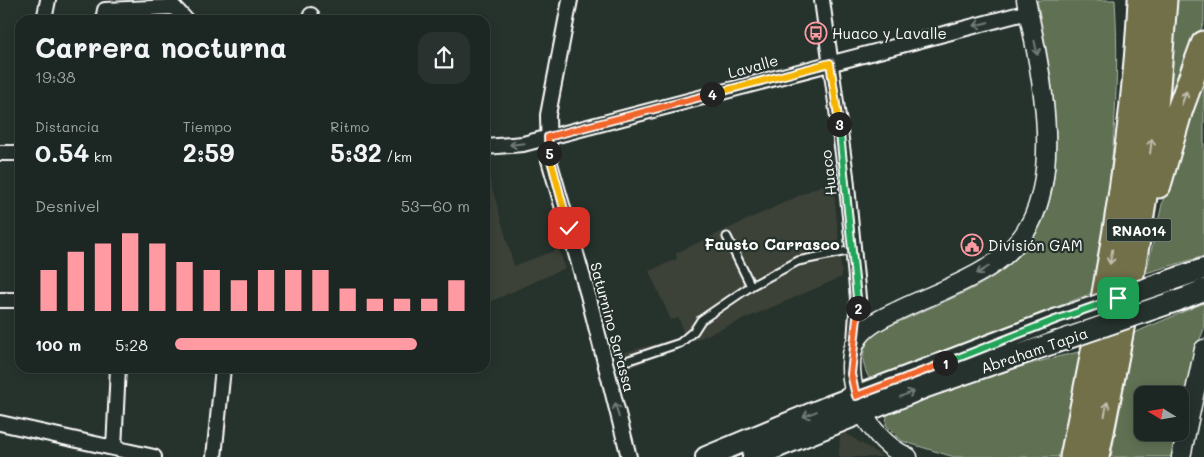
<!DOCTYPE html>
<html lang="es">
<meta charset="utf-8">
<style>
:root{--surface:#1c2622;--page:#29322f;--text:#f1f3f6;--muted:#a0a5a5;--line:#3a4340;--accent:#ff9aa2}
body{margin:0;font-family:Mali,sans-serif;background:var(--page);color:var(--text);height:100vh;display:flex;flex-direction:column;font-size:19px;white-space:nowrap}
*{box-sizing:border-box;margin:0}
p{font-size:16px;color:var(--muted)}
.icon{flex:none;width:28px;height:28px;fill:none;stroke:currentColor;stroke-width:2;stroke-linecap:round;stroke-linejoin:round}
.map{position:relative;flex:1;overflow:hidden}
.details{position:absolute;left:15px;top:15px;width:475px;height:358px;display:flex;flex-direction:column;background:var(--surface);border-radius:15px;box-shadow:0 2px 12px #0003,0 0 0 1px var(--line)}
.details>*{flex:none}
.needle{width:32px;rotate:281deg}
.fabs{position:absolute;left:1134px;top:386px;display:grid;gap:10px}
.fabs a{display:grid;place-items:center;width:55px;height:55px;border-radius:10px;background:var(--surface);box-shadow:0 2px 12px #0003,0 0 0 1px var(--line);font-size:25px}
.pin{position:absolute;display:grid;place-items:center;width:42px;height:42px;color:#fff;margin:-21px;border-radius:10px;box-shadow:0 2px 8px #0006}
.km{position:absolute;width:25px;height:25px;margin:-12px;border-radius:50%;background:#222;color:#fff;font-size:14px;line-height:25px;text-align:center}
.round{display:grid;place-items:center;flex:none;width:52px;height:52px;border-radius:15px;background:var(--page)}
.overview{display:flex;align-items:center;justify-content:space-between;height:85px;padding:0 20px}
h1{font-size:28px;font-weight:800;line-height:38px}
.figures{display:grid;grid-template-columns:repeat(3,1fr);gap:8px;height:85px;padding:5px 20px}
.figures div{display:grid;align-content:center}
.figures b{font-size:25px;font-weight:800}
.figures small{font-size:14px;font-weight:400}
.figures p{font-size:14px}
.chart{height:140px;padding:10px 20px}
.chart p{display:flex;justify-content:space-between}
.chart svg{width:100%;height:90px;margin-top:5px;stroke:var(--accent);stroke-width:6}
ul{padding:0 20px;list-style:none;font-size:16px}
li{display:grid;grid-template-columns:80px 60px 1fr;align-items:center;height:38px}
li i{height:12px;border-radius:6px;background:var(--accent)}
.map>svg:first-child{display:block}
</style>
<div class="map">
<svg width="1204" height="457" viewBox="0 0 1204 457">
<rect width="100%" height="100%" fill="#26332d"/>
<filter id="ink" filterUnits="userSpaceOnUse"><feTurbulence type="fractalNoise" baseFrequency=".02" numOctaves="2"/><feDisplacementMap in="SourceGraphic" scale="10" xChannelSelector="R" yChannelSelector="G"/><feConvolveMatrix kernelMatrix="1 2 1 2 8 2 1 2 1" color-interpolation-filters="sRGB"/></filter>
<g filter="url(#ink)">
<!-- built -->
<path fill="#3c4239" d="M485 163 514 266 559 249 565 268 485 304Z
M833 180 842 277 623 371 619 354 684 336 679 318 671 320 649 271 677 259 676 253Z
M845 433 883 457H839L840 436Z"/>
<!-- green -->
<path fill="#5e7052" stroke="#aeb8a8" d="M1037 0H1115C1121 97 1110 197 1095 292L870 379C860 364 861 347 874 335 883 327 897 323 908 318 946 300 990 286 1020 255 1079 197 1051 72 1037 0Z
M1175 0H1204V22L1170 107Z
M1204 60V256L1146 273 1174 153Z
M1204 303V329L1193 356 1180 419V395H1142V432L1177 433 1172 457H1111L1134 333Z
M1083 351 1061 457H954L902 441 886 425 887 415C951 389 1016 365 1083 351Z"/>
<g fill="none" stroke-linecap="round" stroke-linejoin="round">
<!-- service casing -->
<g stroke="#fff" stroke-width="11">
<path id="service" d="M727 237 751 286
M629 360 680 343 694 331 701 320 751 286 798 261 852 250"/>
</g>
<!-- minor casing -->
<g stroke="#fff" stroke-width="18">
<path id="minor" d="M570 0 548 115 549 160 588 295 629 457
M822 0 846 176 858 298 855 342
M311 15V20
M44 20 48 0
M103 20 105 10 174 7 186 20
M485 147 523 144 1028 12
M0 153H20
M0 300H20
M0 423 154 457
M114 448 118 368
M214 457 223 368"/>
</g>
<!-- tertiary casing -->
<g stroke="#fff" stroke-width="21">
<path id="tertiary" d="M908 457C886 448 867 425 858 403 851 385 847 357 857 340 864 327 880 319 893 313 940 289 1004 274 1030 224 1062 162 1039 65 1026 0
M1181 457 1204 349"/>
</g>
<!-- secondary casing -->
<g stroke="#fff" stroke-width="24">
<path id="secondary" d="M1180 277 1204 269
M1176 301 1204 290
M706 457 827 407 1055 320
M753 457 926 387 1051 344"/>
</g>
<!-- motorway casing -->
<g stroke="#fff" stroke-width="29">
<path id="motorway" d="M1158 185 1180 109 1204 44
M1073 457C1104 306 1134 154 1141 0
M1096 457C1113 370 1131 284 1144 196 1154 131 1159 65 1164 0"/>
</g>
<!-- service -->
<use href="#service" stroke="#26332d" stroke-width="7"/>
<!-- minor -->
<use href="#minor" stroke="#26332d" stroke-width="14"/>
<!-- tertiary -->
<use href="#tertiary" stroke="#26332d" stroke-width="18"/>
<!-- secondary -->
<use href="#secondary" stroke="#26332d" stroke-width="20"/>
<!-- motorway -->
<use href="#motorway" stroke="#726f4a" stroke-width="25"/>
<!-- secondary-bridge casing -->
<g stroke="#fff" stroke-width="24" stroke-linecap="butt">
<path id="secondary-bridge" d="M1055 320 1180 277
M1051 344 1176 301"/>
</g>
<!-- secondary-bridge -->
<use href="#secondary-bridge" stroke="#26332d" stroke-width="20"/>
</g>
<!-- one-way arrows -->
<defs><path id="oneway-shaft" d="M-6 0H5M1.5-3L5.5 0L1.5 3" fill="none" stroke-width="1.6" stroke-linecap="round" stroke-linejoin="round" transform="scale(1.25)"/></defs>
<g stroke="#727a76">
<use href="#oneway-shaft" transform="translate(981 24) rotate(166)"/>
<use href="#oneway-shaft" transform="translate(1036 48) rotate(78)"/>
<use href="#oneway-shaft" transform="translate(517 144) rotate(174)"/>
<use href="#oneway-shaft" transform="translate(983 270) rotate(148)"/>
<use href="#oneway-shaft" transform="translate(907 394) rotate(-22)"/>
<use href="#oneway-shaft" transform="translate(617 410) rotate(-104)"/>
<use href="#oneway-shaft" transform="translate(810 414) rotate(158)"/>
</g>
<g stroke="#c0beae">
<use href="#oneway-shaft" transform="translate(1184 98) rotate(-70)"/>
<use href="#oneway-shaft" transform="translate(1151 146) rotate(-83)"/>
<use href="#oneway-shaft" transform="translate(1111 257) rotate(100)"/>
<use href="#oneway-shaft" transform="translate(1106 409) rotate(-79)"/>
</g>
</g>
<g fill="none" stroke-linecap="round" stroke-linejoin="round" filter="url(#ink)">
<!-- split-1 casing -->
<g stroke="#fff" stroke-width="10">
<path id="split-1" d="M945 363 1055 320 1118 298"/>
</g>
<!-- split-2 casing -->
<g stroke="#fff" stroke-width="10">
<path id="split-2" d="M858 308 851 374 856 396 945 363"/>
</g>
<!-- split-3 casing -->
<g stroke="#fff" stroke-width="10">
<path id="split-3" d="M839 124 858 308"/>
</g>
<!-- split-4 casing -->
<g stroke="#fff" stroke-width="10">
<path id="split-4" d="M712 94 830 63 839 124"/>
</g>
<!-- split-5 casing -->
<g stroke="#fff" stroke-width="10">
<path id="split-5" d="M549 153 548 137 712 94"/>
</g>
<!-- split-6 casing -->
<g stroke="#fff" stroke-width="10">
<path id="split-6" d="M549 153 569 228"/>
</g>
<!-- split-1 -->
<use href="#split-1" stroke="#22a559" stroke-width="6"/>
<!-- split-2 -->
<use href="#split-2" stroke="#f0652b" stroke-width="6"/>
<!-- split-3 -->
<use href="#split-3" stroke="#22a559" stroke-width="6"/>
<!-- split-4 -->
<use href="#split-4" stroke="#f5b400" stroke-width="6"/>
<!-- split-5 -->
<use href="#split-5" stroke="#f0652b" stroke-width="6"/>
<!-- split-6 -->
<use href="#split-6" stroke="#f5b400" stroke-width="6"/>
</g>
<!-- icons -->
<defs>
<g id="bus-ring" transform="scale(1.125)"><circle r="9.5" fill="#26332d" stroke="#ff9aa2" stroke-width="1.5"/><path d="M-5-6H5V4H4V6H2V4H-2V6H-4V4H-5ZM-3.5-4V0h7V-4ZM-3.5 1.2v1.5H-2V1.2ZM2 1.2v1.5H3.5V1.2Z" fill="#ff9aa2"/></g>
<g id="civic-ring" transform="scale(1.125)"><circle r="9.5" fill="#26332d" stroke="#ff9aa2" stroke-width="1.5"/><path d="M-.6-6.5H3V-4.5H.6V-3L4-1V1h2V6H-6V1h2V-1L-.6-3ZM-1.2 2.5V6h2.4V2.5Z" fill="#ff9aa2"/></g>
</defs>
<g fill-rule="evenodd">
<use href="#bus-ring" x="816" y="33"/>
<use href="#civic-ring" x="972" y="245"/>
</g>
<g text-anchor="middle" dominant-baseline="central" stroke-width="4.5" stroke-linejoin="round" paint-order="stroke">
<!-- shield labels -->
<rect fill="#26332d" stroke="#bec2c0" stroke-width="1" x="1106.5" y="218.5" width="65" height="23" rx="4"/>
<g font-size="14" font-weight="bold" fill="#fff">
<text x="1139" y="230">RNA014</text>
</g>
<!-- poi labels -->
<g font-size="15" fill="#fff" stroke="#26332d" text-anchor="start">
<text x="832" y="33">Huaco y Lavalle</text>
<text x="988" y="245">División GAM</text>
</g>
<!-- street labels -->
<g font-size="15" fill="#fff" stroke="#26332d">
<text transform="translate(753 66) rotate(-15)">Lavalle</text>
<text transform="translate(828 173) rotate(-97)">Huaco</text>
<text transform="translate(613 327) rotate(75)">Saturnino Sarassa</text>
<text transform="translate(1034 350) rotate(-19)">Abraham Tapia</text>
</g>
<!-- neighbourhood labels -->
<g font-size="16" font-weight="bold" fill="#fff" stroke="#26332d">
<text x="772" y="243">Fausto Carrasco</text>
</g>
</g>
</svg>
<div class="fabs">
<a><svg class="needle" viewBox="-14 -14 28 28"><path d="M0-13l5 13h-10z" fill="#e53935"/><path d="M0 13l5-13h-10z" fill="#a0a5a5"/></svg></a>
</div>
<div class="pin" style="left:1118px;top:298px;background:#1e9e55"><svg class="icon" aria-label="arrive" viewBox="0 0 24 24"><path d="M6 21V4h12l-3 4 3 4H6"/></svg></div>
<div class="pin" style="left:569px;top:228px;background:#d93025"><svg class="icon" aria-label="check" viewBox="0 0 24 24"><path d="M5 12l5 5 9-10"/></svg></div>
<b class="km" style="left:945px;top:363px">1</b>
<b class="km" style="left:858px;top:308px">2</b>
<b class="km" style="left:839px;top:124px">3</b>
<b class="km" style="left:712px;top:94px">4</b>
<b class="km" style="left:549px;top:153px">5</b>
<section class="details">
<div class="overview"><div><h1>Carrera nocturna</h1><p>19:38</p></div><a class="round"><svg class="icon" aria-label="share" viewBox="0 0 24 24"><path d="M12 15V3M7 8l5-5 5 5M5 13v7h14v-7"/></svg></a></div>
<div class="figures">
<div><p>Distancia</p><b>0.54<small> km</small></b></div>
<div><p>Tiempo</p><b>2:59</b></div>
<div><p>Ritmo</p><b>5:32<small> /km</small></b></div>
</div>
<div class="chart"><p><span>Desnivel</span>53–60 m</p>
<svg viewBox="0 0 160 44" preserveAspectRatio="none"><path d="M5 44V24M15 44V15M25 44V11M35 44V6M45 44V11M55 44V20M65 44V24M75 44V29M85 44V24M95 44V24M105 44V24M115 44V33M125 44V38M135 44V38M145 44V38M155 44V29"/></svg>
</div>
<ul>
<li><b>100 m</b>5:28<i style="width:82%"></i></li>
</ul>
</section>
</div>
